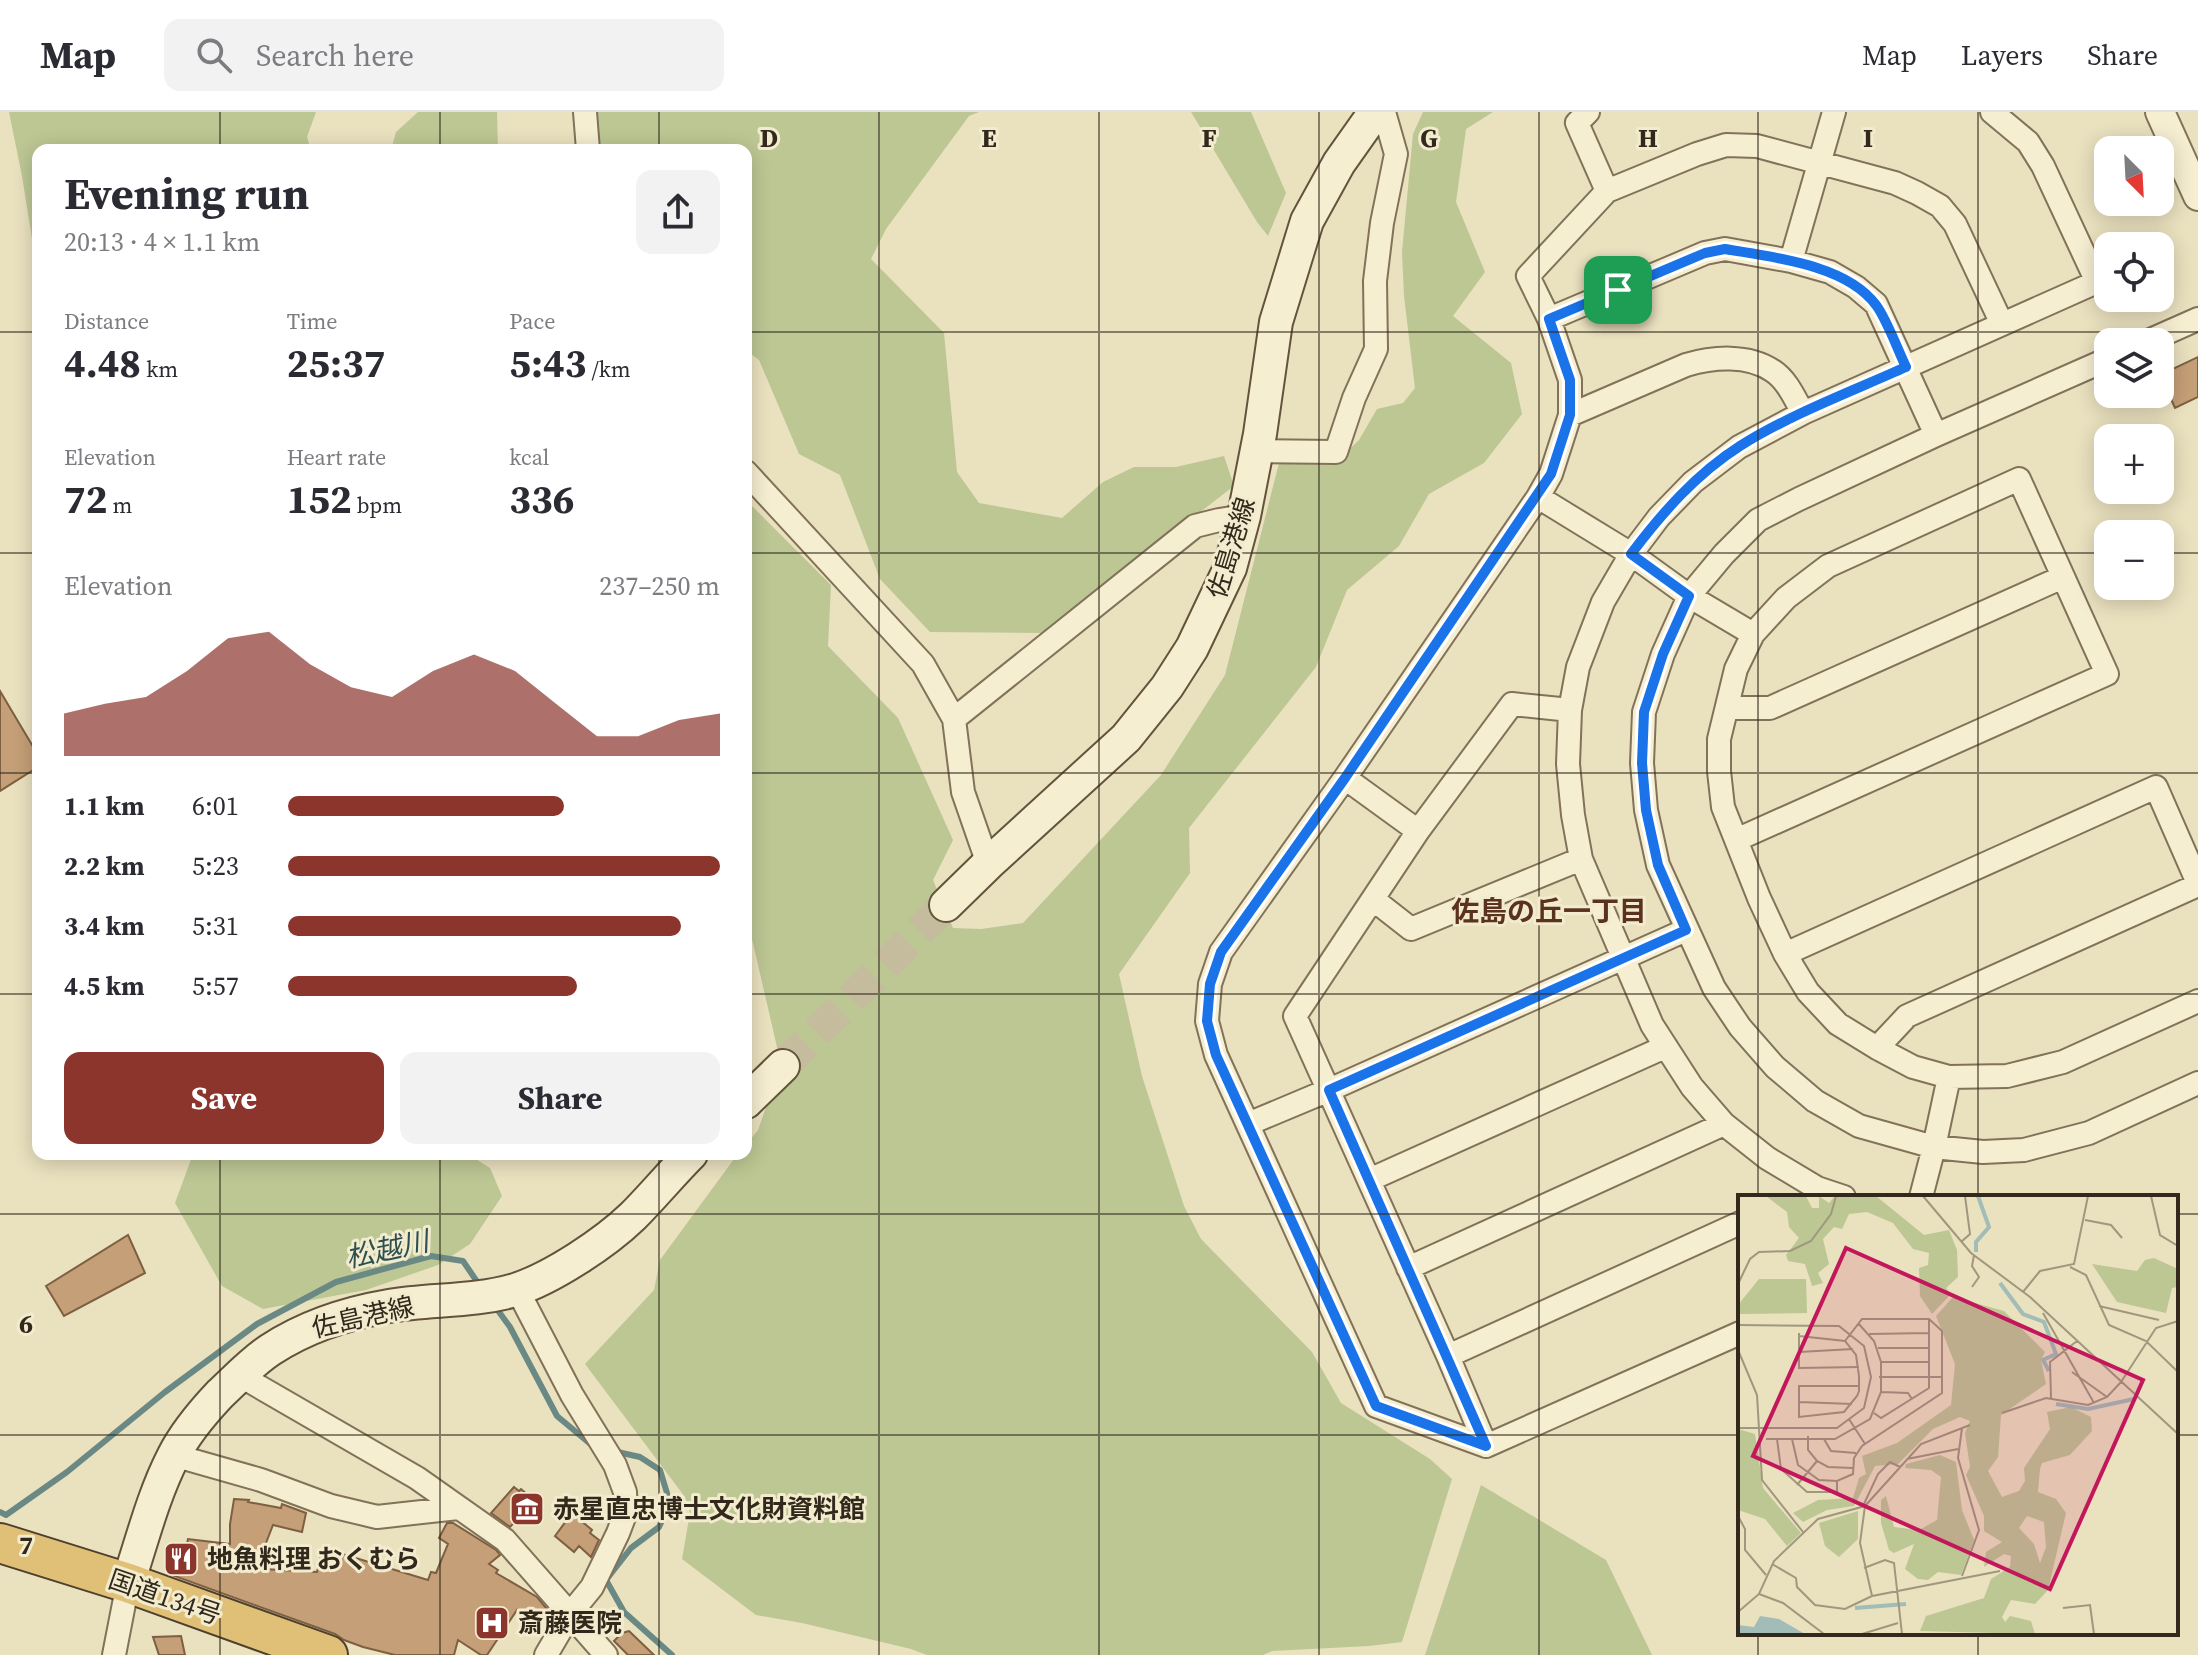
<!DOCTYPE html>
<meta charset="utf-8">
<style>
:root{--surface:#fff;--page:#f2f2f3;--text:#2b2b33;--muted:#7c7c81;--line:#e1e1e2;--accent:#8b352d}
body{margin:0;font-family:"Source Serif 4","Noto Sans JP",serif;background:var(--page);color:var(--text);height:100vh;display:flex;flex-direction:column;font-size:30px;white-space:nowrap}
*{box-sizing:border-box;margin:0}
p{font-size:26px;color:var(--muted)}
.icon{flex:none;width:44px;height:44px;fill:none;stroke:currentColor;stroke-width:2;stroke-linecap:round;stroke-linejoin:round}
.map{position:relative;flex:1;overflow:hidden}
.sheet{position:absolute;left:32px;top:32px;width:720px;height:1016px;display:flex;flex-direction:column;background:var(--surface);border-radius:16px;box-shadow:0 4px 20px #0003}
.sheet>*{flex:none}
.needle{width:52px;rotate:156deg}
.controls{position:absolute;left:2094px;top:24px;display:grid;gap:16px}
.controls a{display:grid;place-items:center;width:80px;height:80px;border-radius:16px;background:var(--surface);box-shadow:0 4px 20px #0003;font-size:40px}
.pin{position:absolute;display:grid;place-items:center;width:68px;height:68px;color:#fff;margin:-34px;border-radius:16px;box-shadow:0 4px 12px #0006}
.round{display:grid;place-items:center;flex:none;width:84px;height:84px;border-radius:16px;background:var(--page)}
.overview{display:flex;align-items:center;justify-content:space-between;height:136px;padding:0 32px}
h1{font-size:44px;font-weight:700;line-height:60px}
.stats{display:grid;grid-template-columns:repeat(3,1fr);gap:12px;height:136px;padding:8px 32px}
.stats div{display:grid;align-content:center}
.stats b{font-size:40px;font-weight:700}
.stats small{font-size:22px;font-weight:400}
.stats p{font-size:22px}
.chart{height:224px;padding:16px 32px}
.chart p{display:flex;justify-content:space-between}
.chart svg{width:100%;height:144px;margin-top:8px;fill:var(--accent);opacity:.7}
.button{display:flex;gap:16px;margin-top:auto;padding:16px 32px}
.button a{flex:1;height:92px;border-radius:16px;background:var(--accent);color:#fff;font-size:32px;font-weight:700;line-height:92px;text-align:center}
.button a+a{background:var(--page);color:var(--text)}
ul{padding:0 32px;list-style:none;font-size:26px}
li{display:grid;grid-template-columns:128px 96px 1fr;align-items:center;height:60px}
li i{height:20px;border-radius:10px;background:var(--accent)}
header{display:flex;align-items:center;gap:48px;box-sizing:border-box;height:112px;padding:0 40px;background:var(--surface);border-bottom:2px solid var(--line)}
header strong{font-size:38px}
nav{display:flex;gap:44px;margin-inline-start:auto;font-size:28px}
.search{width:560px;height:72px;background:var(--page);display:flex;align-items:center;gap:20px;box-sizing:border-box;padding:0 28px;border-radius:16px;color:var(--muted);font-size:30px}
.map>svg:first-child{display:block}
</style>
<header>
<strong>Map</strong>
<div class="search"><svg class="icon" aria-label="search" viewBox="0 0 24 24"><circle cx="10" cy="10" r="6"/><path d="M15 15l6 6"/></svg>Search here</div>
<nav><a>Map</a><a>Layers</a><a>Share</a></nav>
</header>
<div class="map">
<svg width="2198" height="1543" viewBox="0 0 2198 1543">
<rect width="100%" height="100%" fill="#eae1bf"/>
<!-- green -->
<path fill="#bcc794" d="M9 0H316L307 25 311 38H38V264L32 225 37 158 22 64Z
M418 0H497L498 38H391L396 20Z
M595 0H979L969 4 886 117 871 147 944 221 957 360 979 391 1062 406 1103 370 1134 355H1176L1224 344 1234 374 1043 521 930 520 880 467 840 363 799 342 759 248 746 238V38H598Z
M1191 0H1251L1286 81 1268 124 1257 110Z
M1423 0H1493L1466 17 1456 90 1485 160 1453 204 1511 251 1522 302 1484 351 1429 382 1399 434 1347 478 1316 555 1189 716 1190 761 1119 862 1142 964 1184 1094 1201 1127 1312 1240 1341 1291 1430 1347 1452 1367 1402 1530 1369 1534 1272 1539 1263 1543H927L911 1537 802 1511 756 1503 682 1447 690 1401 685 1385 585 1252 654 1178 660 1148 734 1047 738 1042H746V1033L758 1018 778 961 777 935 746 801V388L831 473 828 534 898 606 953 728 933 768 953 816 981 817 1023 811 1161 663 1225 563 1279 351 1333 353 1359 328 1377 297 1403 291 1415 276 1404 184 1402 140 1413 22Z
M193 1042H468L490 1056 502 1084 470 1132 438 1153 366 1178 263 1197 222 1174 175 1091Z
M1481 1373 1606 1448 1652 1543H1425Z"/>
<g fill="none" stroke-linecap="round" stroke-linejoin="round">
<!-- stream -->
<path stroke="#6a8984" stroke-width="6" d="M494 1193 510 1215 557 1304 594 1335
M613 1339 640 1345 660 1358 670 1391 659 1415 631 1436 606 1468 624 1500 672 1543
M0 1400 6 1403 67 1360 165 1280 257 1212 336 1170 431 1144 463 1149 480 1174"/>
</g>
<!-- building -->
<path fill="#c59f77" stroke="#7e5f41" stroke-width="2" d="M2198 245V285L2175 296 2160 263Z
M0 579 38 643V655L0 679Z
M128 1123 145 1161 64 1204 46 1174Z
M514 1375 519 1379 521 1377 534 1388 530 1392 534 1396 525 1406 521 1403 510 1415 491 1401Z
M234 1387 249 1388 248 1390 281 1396 282 1392 306 1401 302 1420 273 1413 266 1431 263 1457 317 1460 323 1436 428 1468 431 1460 436 1461 448 1432 439 1426 447 1411H453L496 1438 500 1443 489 1452 498 1458 496 1461 537 1485 547 1497 535 1512 517 1498 487 1543H481L458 1528 454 1543H395L363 1535 344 1528 335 1522 169 1462 175 1448 183 1450 188 1427 230 1432V1412Z
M572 1401 592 1418 590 1421 599 1428 591 1445 579 1434 574 1440 555 1424Z
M629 1519 654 1543H628L614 1529 622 1521Z
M181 1524 185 1543H159L153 1525Z"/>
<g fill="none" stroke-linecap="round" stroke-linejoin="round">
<!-- secondary-tunnel -->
<path stroke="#c5bc9e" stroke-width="32" stroke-dasharray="32 16" stroke-linecap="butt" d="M783 954 946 793"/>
<!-- minor casing -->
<g stroke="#817259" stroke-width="26">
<path id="minor" d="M585 0 588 38
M1588 0 1577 11 1607 79
M1992 0 2028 30 2043 54 2097 170
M1791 149 1834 0
M1549 207 1705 141 1725 137 1791 149 1830 160 1856 175 1876 192 1936 323
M2146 230 2198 207
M2108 247 1936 323 1799 387 1758 408 1724 442 1689 484 1663 542 1644 600 1642 651 1646 698 1658 753 1714 876 1740 915 1775 955 1815 989 1859 1014 1934 1035 1983 1040 2024 1038 2089 1021 2198 971
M1570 303 1686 253C1713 245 1748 242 1773 259 1787 268 1795 287 1803 301
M1257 339 1336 340 1354 286 1376 237 1375 169 1382 111 1396 42 1384 0
M746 360 923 552 954 607 963 680 988 752
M1538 385 1631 442 1689 484 1753 522
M1727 596H1770L2063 465
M954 607 1195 414 1219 408 1244 404
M1345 666 1418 719
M1736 728 2107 562 2019 367 1828 454 1786 486 1753 522 1736 557 1719 627V659L1723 695 1759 786 1785 842 1808 880 1838 912 1877 936 1913 955 1949 965 2007 964 2063 950 2198 889
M1374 788 1411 817 1581 747
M1785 842 2156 675 2198 771
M1877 936 1907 904 2198 773
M1248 1012 1329 978 1686 818
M1369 1068 1665 935
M1844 1085 1817 1076 1767 1046 1724 1012 1692 975 1652 913 1581 747 1573 703 1568 652 1570 598 1578 555 1603 490 1631 442 1659 405 1693 370 1739 335 1803 301 2108 165
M1921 1085 1934 1035 1949 965
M1408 1156 1724 1012
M517 1177 572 1283 615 1353 625 1380 626 1400 618 1421 592 1475 570 1502 546 1543
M1740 1221 1486 1334 1376 1294 1216 943 1207 909 1210 872 1221 840 1345 666 1538 385 1551 362 1570 303V268L1549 207 1528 164 1607 79 1697 42 1726 33 1757 34 1895 71 1917 81 1940 94 1955 112 2002 212
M1448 1244 1740 1111
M239 1263 417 1366 505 1428 606 1543
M1486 1334 1448 1244 1295 904 1418 719 1512 592 1570 598
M173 1343 261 1368 331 1394 377 1405 458 1396
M114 1543 128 1471"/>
</g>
<!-- tertiary casing -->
<g stroke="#817259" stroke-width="32">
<path id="tertiary" d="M2160 0 2198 84"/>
</g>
<!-- secondary casing -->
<g stroke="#63533c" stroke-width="36">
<path id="secondary" d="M946 793 988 752 1126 626 1167 575 1192 536 1230 456 1244 404 1260 322 1276 210 1307 109 1339 51 1375 0
M746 990 783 954
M128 1471C142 1429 153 1384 173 1345 185 1321 202 1301 220 1282 236 1267 252 1250 270 1238 305 1215 348 1201 389 1194 431 1187 474 1190 515 1178 552 1166 605 1131 633 1104 653 1084 671 1062 691 1042"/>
</g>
<!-- trunk casing -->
<g stroke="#4f402d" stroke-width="42">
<path id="trunk" d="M0 1431 128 1471 328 1543"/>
</g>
<!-- minor -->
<use href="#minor" stroke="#f6eed1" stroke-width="22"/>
<!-- tertiary -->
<use href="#tertiary" stroke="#f6eed1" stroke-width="28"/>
<!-- secondary -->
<use href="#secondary" stroke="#f6eed1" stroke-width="32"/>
<!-- trunk -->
<use href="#trunk" stroke="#e0c076" stroke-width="38"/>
</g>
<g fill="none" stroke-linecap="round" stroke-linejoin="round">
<!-- route casing -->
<g stroke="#fff" stroke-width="16">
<path id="route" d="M1725 137C1771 145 1846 152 1876 193 1886 206 1898 238 1906 255 1850 280 1791 302 1740 334 1696 362 1662 401 1631 442L1689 484 1663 542 1644 600 1642 651 1646 698 1658 753 1686 818 1329 978 1486 1334 1376 1294 1216 943 1207 909 1210 872 1221 840 1345 666 1551 362 1570 303V268L1549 207 1705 141Z"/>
</g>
<!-- route -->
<use href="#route" stroke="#1a73e8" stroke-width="10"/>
</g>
<!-- grid -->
<path fill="none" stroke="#32291c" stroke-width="2" stroke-opacity="0.55" d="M220 0V38M440 0V38M659 0V38M879 0V1543M1099 0V1543M1319 0V1543M1539 0V1543M1758 0V1085M1978 0V1085M0 220H38M746 220H2198M0 441H38M746 441H2108M2160 441H2198M0 661H38M746 661H2198M0 882H38M746 882H2198M220 1042V1543M440 1042V1543M659 1042V1543M0 1102H1740M2176 1102H2198M0 1323H1740M2176 1323H2198M1758 1521V1543M1978 1521V1543"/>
<!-- icons -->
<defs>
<g id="museum-square" transform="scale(1.8)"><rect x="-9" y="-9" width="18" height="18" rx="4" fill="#8b352d" stroke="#f2ebce"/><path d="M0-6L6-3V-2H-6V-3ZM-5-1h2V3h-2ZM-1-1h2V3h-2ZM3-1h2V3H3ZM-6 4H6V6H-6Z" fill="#fff"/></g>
<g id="restaurant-square" transform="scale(1.8)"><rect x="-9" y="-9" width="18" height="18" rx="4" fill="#8b352d" stroke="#f2ebce"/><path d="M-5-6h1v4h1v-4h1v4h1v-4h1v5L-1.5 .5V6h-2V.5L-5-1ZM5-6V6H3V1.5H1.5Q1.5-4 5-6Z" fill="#fff"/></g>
<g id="hospital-square" transform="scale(1.8)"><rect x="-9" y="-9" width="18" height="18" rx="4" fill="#8b352d" stroke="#f2ebce"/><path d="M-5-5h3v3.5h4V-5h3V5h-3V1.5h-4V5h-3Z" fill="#fff"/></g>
</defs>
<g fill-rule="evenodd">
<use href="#museum-square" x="527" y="1397"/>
<use href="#restaurant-square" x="181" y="1447"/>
<use href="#hospital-square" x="492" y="1511"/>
</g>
<g text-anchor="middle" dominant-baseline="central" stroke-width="6" stroke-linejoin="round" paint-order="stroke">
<!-- street labels -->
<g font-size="26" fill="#32291c" stroke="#f2ebce">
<text transform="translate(1231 436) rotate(-73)">佐島港線</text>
<text transform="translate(363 1205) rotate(-13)">佐島港線</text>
<text transform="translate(165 1485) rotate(19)">国道134号</text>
</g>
<!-- poi labels -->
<g font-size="26" font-weight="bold" fill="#32291c" stroke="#f2ebce" text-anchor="start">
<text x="553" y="1397">赤星直忠博士文化財資料館</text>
<text x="207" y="1447">地魚料理 おくむら</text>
<text x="518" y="1511">斎藤医院</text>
</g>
<!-- neighbourhood labels -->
<g font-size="28" font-weight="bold" fill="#5b311f" stroke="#f2ebce">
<text x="1549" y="799">佐島の丘一丁目</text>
</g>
<!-- water labels -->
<g font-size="28" font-style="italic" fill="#2c4f50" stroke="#f2ebce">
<text transform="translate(387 1137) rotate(-12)">松越川</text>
</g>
</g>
<!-- overview -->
<g transform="translate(1738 1083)">
<rect width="440" height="440" fill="#eae1bf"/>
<path d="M28 1H68L74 13H81V1L91 8 97 1H138L186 40 211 35 219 55 220 82 208 93 213 99 194 119 182 101 181 73 190 70 191 58 175 54 155 28 129 17 111 19 104 34 96 32 85 44 91 69 80 78 85 88 74 91 67 69 50 66 48 60 61 43 51 32 49 17ZM416 63 440 74V92L434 93 428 118 379 107 354 69 399 76 407 65ZM21 84H68L69 118 0 119V110ZM215 102 266 116 307 157 303 165 308 189 263 220 260 262 250 276 264 302 281 296 287 286 286 273 312 234 309 217 333 212 353 222 354 236 332 260 304 268 302 274 300 297 318 304 328 318 310 395 297 409 273 405 264 422 267 427 272 421 293 426 297 439 182 436 188 421 246 403 253 384 272 372 273 361 266 359 246 372 248 357 264 347 246 336V321L228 280 232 272 227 238 232 226 222 222 195 234 160 269 137 271 116 311 89 315 65 327 55 318 80 305 115 303 121 283 128 279 124 261 159 248 213 210 217 169 198 121ZM289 321 306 327 308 352 302 368 296 349 281 333ZM0 234 17 239 25 293 63 338 49 351 27 324 0 315ZM202 260 218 267 224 315 236 345 223 380 200 377 190 385 180 384 167 374 176 349 156 358 151 355 143 328V305L148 301 156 332 181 335 199 325 203 282 193 275 167 273 168 269ZM120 316V344L101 362 87 351 81 328Z" fill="#bcc794" fill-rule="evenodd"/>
<path d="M22 421 41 424 67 439H0V430L16 432Z" fill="#a2bcb7"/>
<path fill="none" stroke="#a2bcb7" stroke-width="4" d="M238 57V47L251 32 240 1M262 88 285 119 306 127 318 159 305 165 311 176M318 209 350 214 396 204M117 413 168 409"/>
<path fill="none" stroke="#a0977e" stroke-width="2" d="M185 1 233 58 292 102 440 239M413 1 422 40 440 51M347 25 373 30 384 43M223 47 232 39 227 1M332 72 348 80 371 130 408 146 440 177M0 89 12 64 21 57 52 56 73 46 93 19 98 1M234 92 241 82 234 71 236 60M285 97 302 76 336 69 350 1M361 111 421 125M305 118 356 208M0 130 101 131 126 151 133 182 126 213 99 233H0M61 138V173L121 172M131 139 191 138M61 141 107 146 118 160 121 181V196L119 201 106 217 61 222V191H121M140 153H191M0 155 19 200 24 285 65 337M61 157 115 154M143 167H191M334 177 369 202M141 182H204M383 187 418 133 440 126M143 197 170 198 174 204M313 203 312 167 339 146M61 207 114 209M136 218 143 223 191 193V124M264 218 308 203 350 210 369 202 383 187M111 224 127 249M224 233 220 263 241 335 224 381M70 241V255L79 266 90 272 115 273M28 244H97L132 224 143 197V167L136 146 120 128M39 244 43 274 69 297H99V286M54 244 60 270 81 285 99 286 115 279 116 263 124 251 204 198V136L191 124H124L107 146M86 244 93 256 118 258M169 264 220 254M59 290 79 266M125 311 140 279 152 267 162 272M127 311 122 348 134 401 262 376M0 321 7 334V355L28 380M34 369 58 383 59 392 77 410 107 414 134 401M126 373 147 365 156 368 164 439M21 399 45 408 86 439M325 413 352 410 356 439M0 417 21 399 36 366 80 324 127 311 183 249 232 230M124 439 160 428"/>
<path fill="#c2185b" fill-opacity="0.15" stroke="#c2185b" stroke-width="4" d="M108 53 405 185 312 394 15 261Z"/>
<rect width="440" height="440" fill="none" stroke="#32291c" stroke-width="4"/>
</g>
<g font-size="26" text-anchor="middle" font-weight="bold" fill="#32291c" stroke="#f2ebce" stroke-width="6" stroke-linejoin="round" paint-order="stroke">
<text x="769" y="35">D</text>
<text x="989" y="35">E</text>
<text x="1209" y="35">F</text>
<text x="1429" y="35">G</text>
<text x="1648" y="35">H</text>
<text x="1868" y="35">I</text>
<text x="26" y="1221">6</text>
<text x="26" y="1442">7</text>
</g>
</svg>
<div class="controls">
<a><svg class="needle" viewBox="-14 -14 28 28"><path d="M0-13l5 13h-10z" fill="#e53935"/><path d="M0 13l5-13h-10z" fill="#7c7c81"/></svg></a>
<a><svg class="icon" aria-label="locate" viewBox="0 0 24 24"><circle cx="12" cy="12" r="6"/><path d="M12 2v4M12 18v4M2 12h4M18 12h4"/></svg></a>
<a><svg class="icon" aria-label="layers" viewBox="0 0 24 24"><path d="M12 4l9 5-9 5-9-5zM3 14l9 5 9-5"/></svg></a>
<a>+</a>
<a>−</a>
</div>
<div class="pin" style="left:1618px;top:178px;background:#1e9e55"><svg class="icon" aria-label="arrive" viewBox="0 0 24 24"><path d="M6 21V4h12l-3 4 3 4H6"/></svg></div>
<section class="sheet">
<div class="overview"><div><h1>Evening run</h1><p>20:13 · 4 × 1.1 km</p></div><a class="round"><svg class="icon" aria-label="share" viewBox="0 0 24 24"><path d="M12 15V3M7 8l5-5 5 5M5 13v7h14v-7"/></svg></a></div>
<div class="stats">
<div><p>Distance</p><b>4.48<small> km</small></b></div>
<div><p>Time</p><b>25:37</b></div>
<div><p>Pace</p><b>5:43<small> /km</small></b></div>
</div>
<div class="stats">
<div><p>Elevation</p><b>72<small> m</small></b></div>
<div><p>Heart rate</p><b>152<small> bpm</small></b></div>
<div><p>kcal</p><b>336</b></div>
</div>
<div class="chart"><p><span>Elevation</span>237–250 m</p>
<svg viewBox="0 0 160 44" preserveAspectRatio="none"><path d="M0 44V31L10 28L20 26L30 18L40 8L50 6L60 16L70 23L80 26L90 18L100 13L110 18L120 28L130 38L140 38L150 33L160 31V44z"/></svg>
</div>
<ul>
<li><b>1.1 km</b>6:01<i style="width:64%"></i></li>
<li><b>2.2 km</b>5:23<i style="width:100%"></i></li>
<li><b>3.4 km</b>5:31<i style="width:91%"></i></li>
<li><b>4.5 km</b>5:57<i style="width:67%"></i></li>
</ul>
<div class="button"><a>Save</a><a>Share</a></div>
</section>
</div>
